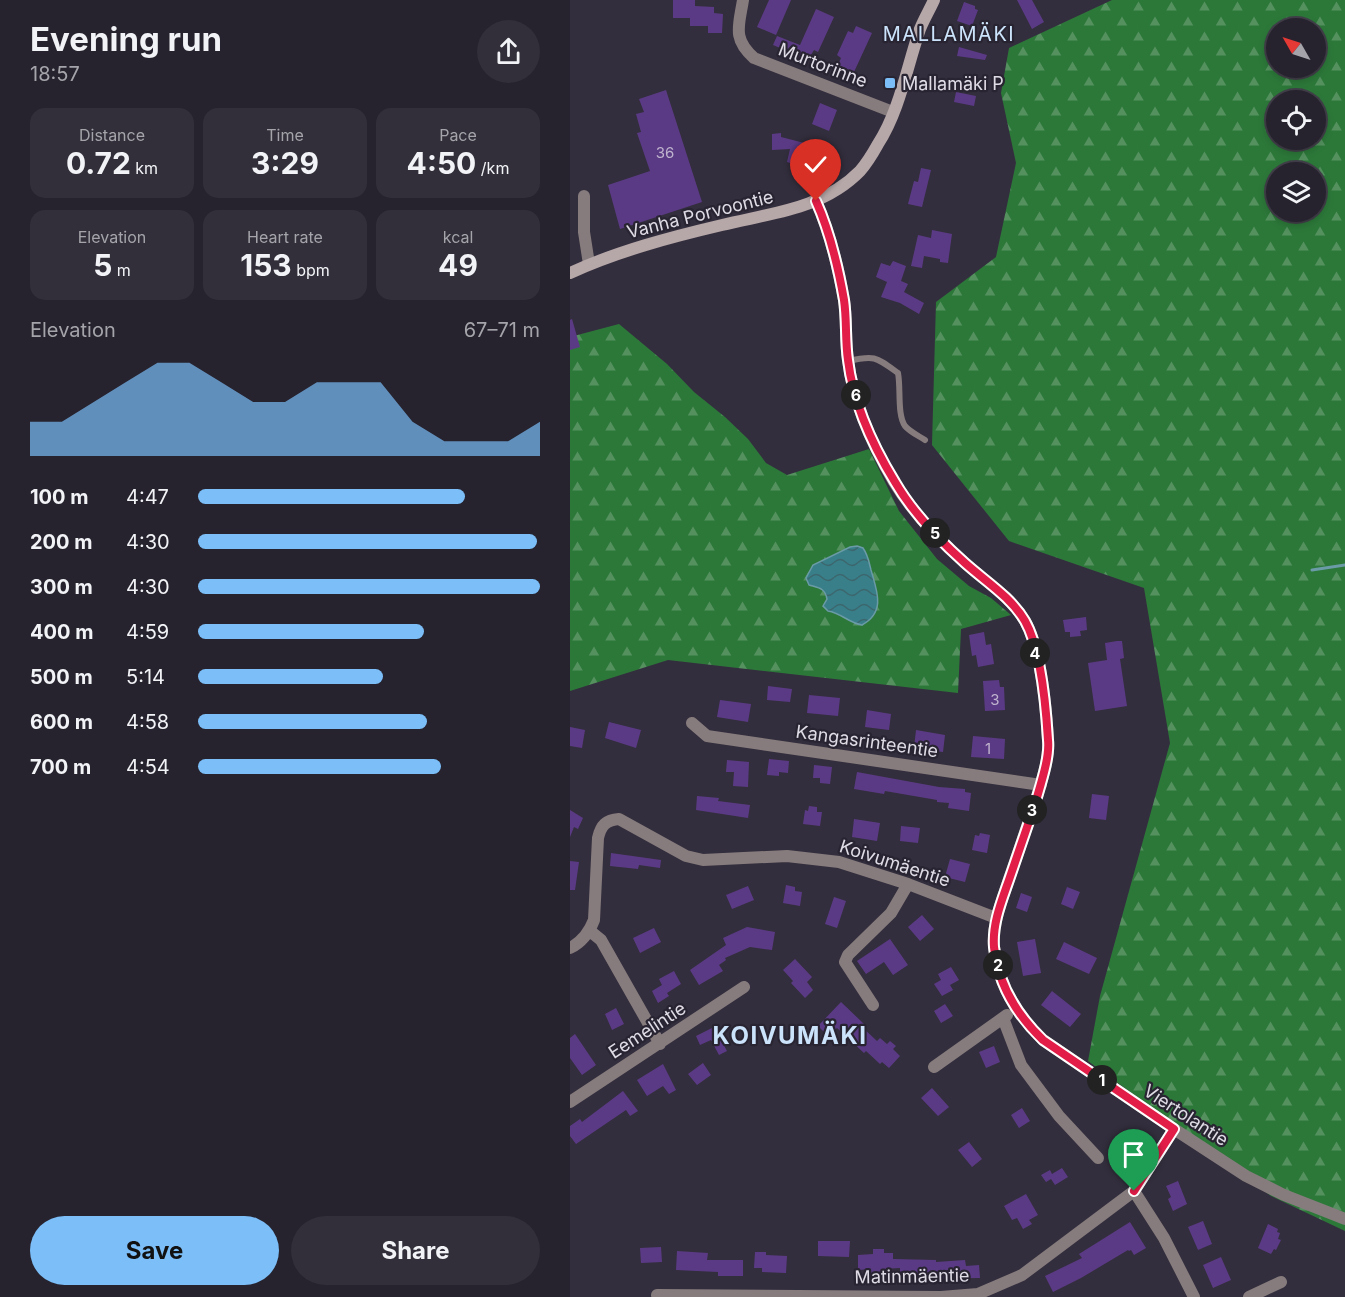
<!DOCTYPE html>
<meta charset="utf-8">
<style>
:root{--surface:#26222e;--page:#322f3a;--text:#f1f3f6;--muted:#a4a4aa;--line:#423f4a;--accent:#7bbef8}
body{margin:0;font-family:Inter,sans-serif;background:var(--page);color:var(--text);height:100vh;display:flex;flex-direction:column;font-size:22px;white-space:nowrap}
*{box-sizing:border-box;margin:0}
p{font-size:20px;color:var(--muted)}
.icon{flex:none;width:33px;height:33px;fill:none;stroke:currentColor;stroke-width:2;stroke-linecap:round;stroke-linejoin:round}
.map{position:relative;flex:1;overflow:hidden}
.sheet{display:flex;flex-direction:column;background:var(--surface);width:570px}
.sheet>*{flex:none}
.needle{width:39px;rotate:309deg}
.fabs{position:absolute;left:696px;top:18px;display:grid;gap:12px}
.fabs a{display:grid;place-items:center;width:60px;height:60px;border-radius:50%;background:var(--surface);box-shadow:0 3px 9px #0003,0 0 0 2px var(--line);font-size:30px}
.pin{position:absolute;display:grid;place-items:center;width:51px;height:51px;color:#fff;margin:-62px -26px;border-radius:50% 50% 50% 0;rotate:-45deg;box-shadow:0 0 6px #0007}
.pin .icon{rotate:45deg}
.km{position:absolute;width:30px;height:30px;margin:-15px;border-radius:50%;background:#222;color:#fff;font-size:16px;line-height:30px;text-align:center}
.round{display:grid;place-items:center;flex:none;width:63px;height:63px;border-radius:32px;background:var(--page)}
.headline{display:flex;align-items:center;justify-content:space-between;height:102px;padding:0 30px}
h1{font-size:33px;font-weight:700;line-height:45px}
.metrics{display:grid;grid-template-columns:repeat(3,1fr);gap:9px;height:102px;padding:6px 30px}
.metrics div{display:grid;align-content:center;border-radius:15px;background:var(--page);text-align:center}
.metrics b{font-size:30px;font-weight:700}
.metrics small{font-size:16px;font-weight:400}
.metrics p{font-size:16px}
.chart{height:168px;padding:12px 30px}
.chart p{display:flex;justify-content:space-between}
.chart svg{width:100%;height:108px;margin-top:6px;fill:var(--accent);opacity:.7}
.button{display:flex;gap:12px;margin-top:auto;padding:12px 30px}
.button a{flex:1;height:69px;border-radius:36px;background:var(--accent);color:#111;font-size:24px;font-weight:700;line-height:69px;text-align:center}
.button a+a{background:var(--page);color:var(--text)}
ul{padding:0 30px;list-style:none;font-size:20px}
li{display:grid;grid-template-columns:96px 72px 1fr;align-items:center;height:45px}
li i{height:15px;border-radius:8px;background:var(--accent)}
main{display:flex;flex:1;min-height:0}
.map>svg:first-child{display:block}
</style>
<main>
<section class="sheet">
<div class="headline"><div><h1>Evening run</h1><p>18:57</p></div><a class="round"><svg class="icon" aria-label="share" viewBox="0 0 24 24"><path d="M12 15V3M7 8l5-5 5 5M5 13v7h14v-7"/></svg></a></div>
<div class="metrics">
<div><p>Distance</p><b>0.72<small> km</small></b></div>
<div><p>Time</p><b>3:29</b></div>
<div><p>Pace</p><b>4:50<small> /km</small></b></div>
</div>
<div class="metrics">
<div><p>Elevation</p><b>5<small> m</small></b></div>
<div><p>Heart rate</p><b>153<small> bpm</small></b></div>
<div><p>kcal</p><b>49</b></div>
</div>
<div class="chart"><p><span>Elevation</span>67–71 m</p>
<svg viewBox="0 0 160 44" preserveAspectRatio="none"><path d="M0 44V30L10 30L20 22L30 14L40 6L50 6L60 14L70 22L80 22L90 14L100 14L110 14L120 30L130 38L140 38L150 38L160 30V44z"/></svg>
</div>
<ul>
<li><b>100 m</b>4:47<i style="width:78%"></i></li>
<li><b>200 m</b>4:30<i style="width:99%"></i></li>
<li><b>300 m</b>4:30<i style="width:100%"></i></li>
<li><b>400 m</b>4:59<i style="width:66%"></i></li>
<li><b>500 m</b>5:14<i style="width:54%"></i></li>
<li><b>600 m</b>4:58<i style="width:67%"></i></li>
<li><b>700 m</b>4:54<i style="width:71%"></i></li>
</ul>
<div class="button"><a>Save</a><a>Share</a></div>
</section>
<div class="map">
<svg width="775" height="1297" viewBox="0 0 775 1297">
<defs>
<pattern id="forest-firs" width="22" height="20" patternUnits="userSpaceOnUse" patternTransform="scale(1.5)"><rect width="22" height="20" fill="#2c7839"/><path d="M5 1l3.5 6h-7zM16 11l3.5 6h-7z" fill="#54915f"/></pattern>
<pattern id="water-waves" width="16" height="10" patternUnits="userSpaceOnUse" patternTransform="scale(1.5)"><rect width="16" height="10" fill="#387f8a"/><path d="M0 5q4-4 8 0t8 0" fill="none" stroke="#3c676e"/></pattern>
</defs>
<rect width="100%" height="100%" fill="#332e3d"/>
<!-- forest -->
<path fill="url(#forest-firs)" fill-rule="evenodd" d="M542 0H775V1231L701 1196 518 1061 530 996 600 743 574 588 439 541 362 445 366 302 426 257 446 163 431 93 439 48ZM706 28H746V68H706ZM706 100H746V140H706ZM706 172H746V212H706Z
M49 324 97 364 124 392 155 417 178 439 196 463 217 475 299 449 329 511 367 559 399 586 421 598 441 615 391 629 388 693 98 660 0 691V337Z"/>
<!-- water -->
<path fill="url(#water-waves)" stroke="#6a9ba6" stroke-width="1.5" d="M287 546 293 548C298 555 299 562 301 570 307 591 316 612 292 625 279 623 271 613 258 611L253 606 257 599C255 588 249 588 239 585L236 578 243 565 280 547Z"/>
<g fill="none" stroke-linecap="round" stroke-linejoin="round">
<!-- stream -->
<path stroke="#6a9ba6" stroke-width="3" d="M742 570 775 565"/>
</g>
<!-- building -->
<path fill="#5b3a85" d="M103 0H125V6L144 7V13L153 14 152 33H138V26H120V18H103Z
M199 0H221L206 35 187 27Z
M447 0H462L474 22 462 29Z
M394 2 405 6V9L408 10 402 26 387 21Z
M246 9 264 17 248 52 244 50 234 66 226 61 229 56 203 45 207 36 230 45Z
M286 26 302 33 284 72 268 65 271 58 267 55 278 31 283 33Z
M389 47 417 55 415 60 387 56Z
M96 90 132 202 50 229 38 185 80 171 67 133 71 132 66 114 74 112 69 99Z
M386 92 406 96 404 106 384 102Z
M250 103 267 110 259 131 242 124Z
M211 133V137L242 145 236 168 217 162 220 149 202 150V134Z
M351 168 361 170 352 207 338 204 344 181 348 182Z
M362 230 382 234 378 263 370 262V259L354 256 352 268 341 266 348 235 361 238Z
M323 261 336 266 331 281 338 284 334 292 354 303 349 314 330 303 311 297 317 282 306 277 311 263 320 266Z
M2 319 10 347 0 350V320Z
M516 617 517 630 510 631 511 636 500 637V632H495L493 620Z
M414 632 416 645 421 644 424 664 408 667 406 655 402 656 399 635Z
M547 641H552L554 658 550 659 557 706 525 711 518 663 537 660 535 643Z
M429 680 430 687H434L435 710 415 711 413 681Z
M198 686 222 689 220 702 197 700Z
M239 695 270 698 268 716 237 713Z
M150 700 181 704 178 722 147 717Z
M297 710 321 714 319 730 295 727Z
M39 722 71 730 66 748 35 738Z
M0 727 15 730 12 748 0 746Z
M346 730 375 735 373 752 344 748Z
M403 736 435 739 434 759 401 757Z
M199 759 219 761 218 773 209 772V776L197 775Z
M157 760 179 762 178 787 163 786 164 772H156Z
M244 765 262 767 260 784 250 783V778H243Z
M287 772 369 787 395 789V792L401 793 399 811 378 808 379 803 367 802V800L315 791 314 794 284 789Z
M522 794 539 796 536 820 519 818Z
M127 796 149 798 148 801 180 805 178 818 126 810Z
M239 806 247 807V812H252L250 826 233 824 235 810 238 811Z
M0 810 13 818 8 829 4 827 0 837Z
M284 819 310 823 307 841 282 837Z
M331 826 350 828 348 843 330 841Z
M410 833 420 835 417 853 402 850 405 835 409 836Z
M41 853 91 860 90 868 69 865 68 869 40 866Z
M380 859 400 864 395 882 375 877Z
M0 861 9 862 5 890H0Z
M216 885 225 887V891L232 892 230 906 213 903Z
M178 886 184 900 162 909 156 895Z
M497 887 510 892 503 909 491 904Z
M451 893 462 897 457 912 446 908Z
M264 897 276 901 267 928 255 924Z
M352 915 364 929 350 941 338 927Z
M177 927 205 932 202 950 180 947 155 958 156 960 149 965 153 971 129 985 120 970 156 945 153 938Z
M84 928 91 942 70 953 63 938Z
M320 939 338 965 323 975 314 962 296 974 287 961Z
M465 939 471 973 453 976 447 942Z
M494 942 527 958 519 974 486 959Z
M225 959 242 977 237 982 243 990 235 998 221 983 223 981 213 970Z
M381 967 389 980 380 985 383 990 372 996 364 984 371 980 368 974Z
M104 971 111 984 97 993 99 996 88 1003 82 991 92 985 89 979Z
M482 991 511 1014 500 1027 471 1005Z
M271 1002 294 1024 292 1027 307 1041 310 1038 317 1044 320 1041 326 1046 323 1049 330 1056 319 1068 312 1062 310 1064 296 1051 294 1053 267 1028 258 1036 248 1026Z
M375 1004 383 1016 371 1023 364 1011Z
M46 1008 54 1024 42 1030 35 1014Z
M144 1027 157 1051 149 1055 141 1040 130 1045 126 1036Z
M5 1034 26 1065 12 1075 0 1058V1038Z
M424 1046 430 1062 416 1068 409 1052Z
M133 1063 141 1075 127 1085 118 1074Z
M93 1064 106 1090 99 1094 93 1086 77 1096 67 1080Z
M362 1088 379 1107 368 1116 351 1098Z
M53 1091 68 1111 60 1116 56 1110 6 1144 0 1136V1126L10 1119 12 1122Z
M452 1108 460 1121 449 1128 441 1115Z
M399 1142 412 1159 402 1167 388 1150Z
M492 1168 498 1177 485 1185 481 1179 476 1182 471 1175 480 1170 482 1174Z
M608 1181 617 1204 603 1211 598 1199 601 1197 596 1186Z
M456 1194 468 1215 459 1220 462 1224 453 1229 447 1218 442 1220 434 1206Z
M633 1221 642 1244 628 1250 618 1227Z
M560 1222 576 1248 564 1255 561 1250 559 1251 558 1250 511 1278 483 1292 475 1276 512 1258 509 1254Z
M698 1224 708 1229 707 1232 710 1233 708 1239 711 1240 706 1250 704 1249 701 1254 688 1248Z
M248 1241H280L279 1257 248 1256Z
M91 1247 92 1262 71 1263 70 1248Z
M303 1249H314V1253H323V1259L366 1260V1262L395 1260 396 1266 409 1265 410 1278 330 1279V1268L313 1269 314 1275H301V1269L288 1270V1255L303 1254Z
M107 1251 138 1253 137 1260H173V1276H148V1272L106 1270Z
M185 1252H196V1255L217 1256 216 1273 192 1272V1268H184Z
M651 1257 661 1280 643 1288 633 1265Z"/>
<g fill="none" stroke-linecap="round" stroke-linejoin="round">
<!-- lane -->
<path stroke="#867c7d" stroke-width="6" d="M278 361C305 355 306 357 328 373 331 388 327 415 335 426 340 432 349 436 355 440"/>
<!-- street -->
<path stroke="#867c7d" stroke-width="12" d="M173 0C169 26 162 38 184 58L323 112
M14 196V232L19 264
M246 201C260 232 268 266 274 300 277 320 275 340 278 360 283 402 303 446 324 482 343 513 368 539 395 563 415 581 441 597 455 621 471 649 476 707 478 740 480 758 470 786 465 803 456 829 448 854 439 879 432 901 422 923 424 947 428 984 447 1015 473 1040L604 1129 676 1176 714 1195 775 1219
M122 723 137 736 471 785
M20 931 31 940 90 1044
M0 948C12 942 19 933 24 920L28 838C31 825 36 820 49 819L116 856 133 860 217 856 269 862 338 884 426 918
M303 1005 275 962 278 955 321 913 338 884
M433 1018 451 1065 489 1116 528 1158
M364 1067 437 1015
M0 1102 174 987
M564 1191 594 1238 624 1297
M87 1295 371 1297 408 1294 452 1275 564 1191 604 1129
M679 1297 711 1282"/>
<!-- secondary -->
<path stroke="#b6a7a8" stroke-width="12" d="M0 273C48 251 101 237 152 225 201 213 253 209 290 171 297 163 303 153 308 144 330 110 337 66 350 29 354 19 360 9 364 0"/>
</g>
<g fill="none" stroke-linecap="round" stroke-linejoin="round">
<!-- route casing -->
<g stroke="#fff" stroke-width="12">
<path id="route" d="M246 201C260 232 268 266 274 300 277 320 275 340 278 360 283 402 303 446 325 482 343 513 368 539 395 563 415 581 441 597 455 621 471 649 476 707 478 740 480 758 470 786 465 804 457 827 449 851 441 874 433 898 422 922 424 947 428 984 447 1015 473 1040L604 1129 564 1191"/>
</g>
<!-- route -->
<use href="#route" stroke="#e11d48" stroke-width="8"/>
</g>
<!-- markers -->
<rect fill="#7bbef8" stroke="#292432" stroke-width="2" x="314" y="77" width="12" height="12" rx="3"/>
<g text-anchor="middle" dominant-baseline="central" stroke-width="4.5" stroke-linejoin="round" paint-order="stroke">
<!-- number labels -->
<g font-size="15" fill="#bfb4ce">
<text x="95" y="152">36</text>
<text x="425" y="699">3</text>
<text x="418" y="748">1</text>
</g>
<!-- street labels -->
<g font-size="18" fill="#e0dce6" stroke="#292432">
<text transform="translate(253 65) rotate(21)">Murtorinne</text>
<text transform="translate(130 214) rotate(-14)">Vanha Porvoontie</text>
<text transform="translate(297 741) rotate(8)">Kangasrinteentie</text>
<text transform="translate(325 863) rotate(18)">Koivumäentie</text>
<text transform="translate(77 1030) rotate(-33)">Eemelintie</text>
<text transform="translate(616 1115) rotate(33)">Viertolantie</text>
<text transform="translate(342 1276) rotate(-1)">Matinmäentie</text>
</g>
<!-- poi labels -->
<g font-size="18" fill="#e0dce6" stroke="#292432" text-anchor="start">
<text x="332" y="83">Mallamäki P</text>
</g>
<!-- neighbourhood labels -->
<g font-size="20" letter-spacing="1.5" fill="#cce4fb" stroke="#292432">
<text x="379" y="34">MALLAMÄKI</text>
</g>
<!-- district labels -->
<g font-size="24" font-weight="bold" letter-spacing="1.5" fill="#cce4fb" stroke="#292432">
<text x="220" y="1035">KOIVUMÄKI</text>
</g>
</g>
</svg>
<div class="fabs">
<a><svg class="needle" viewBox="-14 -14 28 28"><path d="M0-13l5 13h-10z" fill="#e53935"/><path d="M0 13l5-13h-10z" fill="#a4a4aa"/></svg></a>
<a><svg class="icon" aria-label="locate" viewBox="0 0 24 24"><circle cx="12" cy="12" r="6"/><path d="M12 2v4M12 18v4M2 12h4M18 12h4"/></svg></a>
<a><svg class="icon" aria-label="layers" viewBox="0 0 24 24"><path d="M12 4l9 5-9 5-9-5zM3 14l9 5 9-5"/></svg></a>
</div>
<div class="pin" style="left:564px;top:1191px;background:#1e9e55"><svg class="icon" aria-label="arrive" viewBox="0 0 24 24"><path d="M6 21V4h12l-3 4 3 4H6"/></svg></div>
<div class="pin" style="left:246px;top:201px;background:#d93025"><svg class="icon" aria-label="check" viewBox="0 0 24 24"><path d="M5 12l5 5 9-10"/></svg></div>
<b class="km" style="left:532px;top:1080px">1</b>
<b class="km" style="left:428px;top:965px">2</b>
<b class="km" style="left:462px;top:810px">3</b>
<b class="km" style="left:465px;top:653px">4</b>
<b class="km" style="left:365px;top:533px">5</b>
<b class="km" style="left:286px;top:395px">6</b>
</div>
</main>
